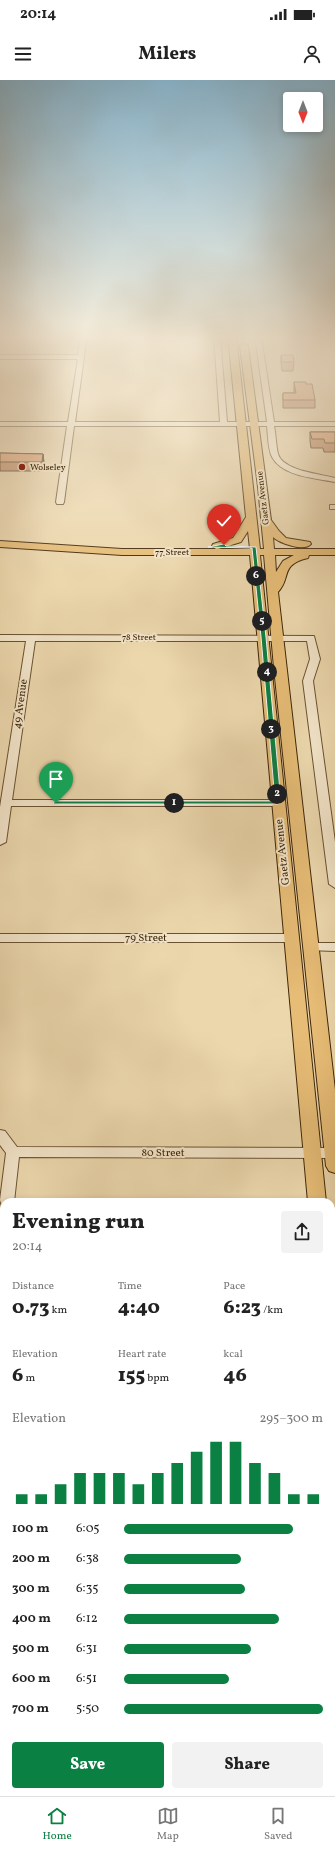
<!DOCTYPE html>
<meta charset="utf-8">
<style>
:root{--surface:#fff;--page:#f2f2f2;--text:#222;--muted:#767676;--line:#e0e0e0;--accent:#0b8043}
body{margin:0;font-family:Vollkorn,serif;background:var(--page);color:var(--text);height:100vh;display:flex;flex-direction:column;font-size:15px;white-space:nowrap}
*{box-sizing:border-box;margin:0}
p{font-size:13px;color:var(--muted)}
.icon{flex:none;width:22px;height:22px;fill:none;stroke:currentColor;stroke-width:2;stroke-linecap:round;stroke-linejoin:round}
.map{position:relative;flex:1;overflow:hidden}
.side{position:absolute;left:0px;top:1118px;width:335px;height:598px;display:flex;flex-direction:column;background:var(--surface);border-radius:12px 12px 0 0;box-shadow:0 2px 6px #0003}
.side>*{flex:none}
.needle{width:26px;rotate:180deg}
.fabs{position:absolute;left:283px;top:12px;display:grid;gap:8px}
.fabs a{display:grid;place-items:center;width:40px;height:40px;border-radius:4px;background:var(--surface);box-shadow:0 2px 6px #0003;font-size:20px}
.pin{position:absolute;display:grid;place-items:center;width:34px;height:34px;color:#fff;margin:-41px -17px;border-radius:50% 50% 50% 0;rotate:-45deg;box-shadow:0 0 4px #0007}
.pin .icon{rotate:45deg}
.km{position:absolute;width:20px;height:20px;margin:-10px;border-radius:50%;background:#222;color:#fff;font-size:11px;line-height:20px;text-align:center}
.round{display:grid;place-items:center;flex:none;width:42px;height:42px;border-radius:4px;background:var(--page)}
.overview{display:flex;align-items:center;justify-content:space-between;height:68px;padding:0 12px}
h1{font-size:22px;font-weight:800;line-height:30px}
.stats{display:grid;grid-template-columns:repeat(3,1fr);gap:6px;height:68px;padding:4px 12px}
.stats div{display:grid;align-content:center}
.stats b{font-size:20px;font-weight:800}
.stats small{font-size:11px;font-weight:400}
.stats p{font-size:11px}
.chart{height:112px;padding:8px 12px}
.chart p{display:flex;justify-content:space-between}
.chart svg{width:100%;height:72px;margin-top:4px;stroke:var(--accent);stroke-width:6}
.button{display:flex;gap:8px;margin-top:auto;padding:8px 12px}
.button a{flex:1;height:46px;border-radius:4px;background:var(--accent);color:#fff;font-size:16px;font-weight:800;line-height:46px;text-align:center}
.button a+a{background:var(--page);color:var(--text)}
ul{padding:0 12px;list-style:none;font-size:13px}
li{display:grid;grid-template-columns:64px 48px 1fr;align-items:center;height:30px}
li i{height:10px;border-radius:5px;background:var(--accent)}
.status{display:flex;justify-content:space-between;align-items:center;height:28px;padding:0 20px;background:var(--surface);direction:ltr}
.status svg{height:11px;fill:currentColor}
header{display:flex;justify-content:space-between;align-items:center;height:52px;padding:0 12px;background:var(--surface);font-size:18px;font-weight:800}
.tab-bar{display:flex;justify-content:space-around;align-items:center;height:56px;border-top:1px solid var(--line);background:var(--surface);font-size:11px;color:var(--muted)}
.tab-bar a{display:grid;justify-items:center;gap:2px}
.tab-bar .on{color:var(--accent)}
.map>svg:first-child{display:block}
</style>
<div class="status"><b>20:14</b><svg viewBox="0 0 49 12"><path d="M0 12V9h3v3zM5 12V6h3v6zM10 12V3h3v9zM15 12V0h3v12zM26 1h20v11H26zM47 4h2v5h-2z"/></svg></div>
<header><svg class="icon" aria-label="menu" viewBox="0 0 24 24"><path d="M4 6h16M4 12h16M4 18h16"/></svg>Milers<svg class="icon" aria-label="person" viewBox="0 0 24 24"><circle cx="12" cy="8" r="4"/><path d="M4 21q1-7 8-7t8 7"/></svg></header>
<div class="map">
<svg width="335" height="1716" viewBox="0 0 335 1716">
<rect width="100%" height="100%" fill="#ecd7ad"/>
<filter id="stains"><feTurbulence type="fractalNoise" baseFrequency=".005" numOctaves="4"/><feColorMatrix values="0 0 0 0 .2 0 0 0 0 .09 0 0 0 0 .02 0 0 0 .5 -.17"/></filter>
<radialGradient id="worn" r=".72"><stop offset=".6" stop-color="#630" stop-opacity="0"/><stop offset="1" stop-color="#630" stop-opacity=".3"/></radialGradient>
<!-- green -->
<path fill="#bebc85" stroke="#7e7146" d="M0 1685H4V1712H45V1716H0Z"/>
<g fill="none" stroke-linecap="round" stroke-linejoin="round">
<!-- minor casing -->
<g stroke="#6a5231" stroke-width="2">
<path id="minor" d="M81 256H87L75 342H220L214 256H220L227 342H267L255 256H261L274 342H335V346H274C276 355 276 366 278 374 283 391 321 394 335 398V402C316 398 283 397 272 377 268 369 268 355 267 346H74L64 422 63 424H57L56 422 67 346H0V342H68L78 279H0V275H78Z
M330 425H335V429H330Z
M0 555 314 556 320 579 313 601 335 762V808L329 804 303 601 310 579 307 561H35L12 720H278L283 723 278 726H11L6 762 0 765V727L26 561H0Z
M0 854H292L296 855 298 858 296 861 292 862H0Z
M311 863H335V871L307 870 305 867 307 864Z
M0 1050 5 1051 17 1067 335 1068V1078L19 1077 14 1122H4V1127L2 1126 0 1120 6 1073 0 1065Z
M4 1139V1184L0 1185V1140Z
M0 1342H4V1358H0Z"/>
</g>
<!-- major casing -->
<g stroke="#3e2608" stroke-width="2">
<path id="major" d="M228 256H236L260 469H264L258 407 240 266 244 264 248 266 271 440 279 451 286 458 310 462 311 464C304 472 279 463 273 457L274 469H335V475H309L308 478C279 485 292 497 278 512L335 1010V1093L329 1091 326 1086 274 588 264 475H260L326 1122H308L250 475H122L0 467V461L122 469H216L212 466 213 464 233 458 246 437ZM248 451 250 469H218L241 462ZM275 475H294L283 481 276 492Z
M331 1302 335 1303V1383L331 1381Z"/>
</g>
<!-- minor -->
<use href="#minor" fill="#f3e5ca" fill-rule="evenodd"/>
<!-- major -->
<use href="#major" fill="#e6bc76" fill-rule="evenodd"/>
</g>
<!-- wall -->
<path fill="#c28962" stroke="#3e2608" d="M281 275 294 282 293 291H282L281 283Z
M294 302 306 304 315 320V328H283V313H294Z
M310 352H335V372H324L323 368H311L310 361Z
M0 373 43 374 44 383 42 391H0Z"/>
<!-- shaded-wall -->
<path fill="#9e6f50" stroke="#3e2608" d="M43 374 44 383 42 391V382Z"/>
<!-- building -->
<path fill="#e19f72" stroke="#3e2608" d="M281 275H293L294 282H282Z
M294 302H306V304H312L315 320H283V313H296Z
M310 352H335V363H325L324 359H312Z
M0 373 43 374 42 382H0Z"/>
<!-- sky -->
<linearGradient id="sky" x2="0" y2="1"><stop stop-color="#88b6cf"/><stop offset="0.52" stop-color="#f6edda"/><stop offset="1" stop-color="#f6edda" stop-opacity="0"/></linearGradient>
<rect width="335" height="496" fill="url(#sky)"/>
<!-- route -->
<path fill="#0b8043" stroke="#fff" d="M224 464 226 466 256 467 266 557 281 722 278 724H54L53 723 56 721H275L261 557 252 468 208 467Z"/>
<!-- markers -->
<circle fill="#8f2418" stroke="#f3e5ca" stroke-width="1.5" cx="22" cy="387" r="4"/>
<g text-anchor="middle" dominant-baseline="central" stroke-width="4" stroke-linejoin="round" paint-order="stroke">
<!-- far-poi labels -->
<g font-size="9" fill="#3e2608" stroke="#f3e5ca" text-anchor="start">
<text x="30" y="387">Wolseley</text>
</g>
<!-- far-street labels -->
<g font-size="9" fill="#3e2608" stroke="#f3e5ca">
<text transform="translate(263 418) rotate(-97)">Gaetz Avenue</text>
<text x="172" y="472">77 Street</text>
<text x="139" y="557">78 Street</text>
</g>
<!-- street labels -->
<g font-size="11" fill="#3e2608" stroke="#f3e5ca">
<text transform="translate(21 624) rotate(-82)">49 Avenue</text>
<text transform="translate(283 772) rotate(-96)">Gaetz Avenue</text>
<text x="146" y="858">79 Street</text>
<text x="163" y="1073">80 Street</text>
</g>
</g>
<rect width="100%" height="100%" filter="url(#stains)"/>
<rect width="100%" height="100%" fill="url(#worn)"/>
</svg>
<div class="fabs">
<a><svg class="needle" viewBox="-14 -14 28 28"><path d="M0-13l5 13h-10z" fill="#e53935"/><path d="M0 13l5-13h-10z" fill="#767676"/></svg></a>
</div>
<div class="pin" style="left:56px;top:723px;background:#1e9e55"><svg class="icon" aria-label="arrive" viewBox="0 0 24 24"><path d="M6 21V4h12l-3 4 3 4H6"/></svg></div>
<div class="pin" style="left:224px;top:465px;background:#d93025"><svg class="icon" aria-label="check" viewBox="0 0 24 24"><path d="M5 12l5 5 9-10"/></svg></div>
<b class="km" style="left:174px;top:723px">1</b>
<b class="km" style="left:277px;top:714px">2</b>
<b class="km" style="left:271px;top:649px">3</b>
<b class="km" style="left:267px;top:592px">4</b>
<b class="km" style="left:262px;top:541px">5</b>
<b class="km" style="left:256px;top:496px">6</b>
<section class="side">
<div class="overview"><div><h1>Evening run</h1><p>20:14</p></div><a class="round"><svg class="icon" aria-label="share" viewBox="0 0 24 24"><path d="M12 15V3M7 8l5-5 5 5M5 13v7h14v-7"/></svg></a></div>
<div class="stats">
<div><p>Distance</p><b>0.73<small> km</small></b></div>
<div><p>Time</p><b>4:40</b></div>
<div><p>Pace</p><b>6:23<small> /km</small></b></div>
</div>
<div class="stats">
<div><p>Elevation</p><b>6<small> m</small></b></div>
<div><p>Heart rate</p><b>155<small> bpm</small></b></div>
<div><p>kcal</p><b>46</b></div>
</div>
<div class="chart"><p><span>Elevation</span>295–300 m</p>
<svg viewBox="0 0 160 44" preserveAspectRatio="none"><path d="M5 44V38M15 44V38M25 44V32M35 44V25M45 44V25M55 44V25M65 44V32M75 44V25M85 44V19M95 44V12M105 44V6M115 44V6M125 44V19M135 44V25M145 44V38M155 44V38"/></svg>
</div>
<ul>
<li><b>100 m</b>6:05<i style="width:85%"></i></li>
<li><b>200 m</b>6:38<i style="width:59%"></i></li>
<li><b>300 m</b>6:35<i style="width:61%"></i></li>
<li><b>400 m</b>6:12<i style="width:78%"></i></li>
<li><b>500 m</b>6:31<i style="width:64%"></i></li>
<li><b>600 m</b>6:51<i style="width:53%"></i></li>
<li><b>700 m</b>5:50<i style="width:100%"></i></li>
</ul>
<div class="button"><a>Save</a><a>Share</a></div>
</section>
</div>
<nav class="tab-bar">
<a class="on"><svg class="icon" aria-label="home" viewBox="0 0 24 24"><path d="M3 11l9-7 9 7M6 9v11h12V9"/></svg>Home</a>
<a><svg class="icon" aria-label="map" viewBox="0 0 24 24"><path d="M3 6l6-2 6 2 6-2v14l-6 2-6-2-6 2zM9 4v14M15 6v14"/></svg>Map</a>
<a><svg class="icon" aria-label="saved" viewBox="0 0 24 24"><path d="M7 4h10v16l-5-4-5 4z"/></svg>Saved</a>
</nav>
